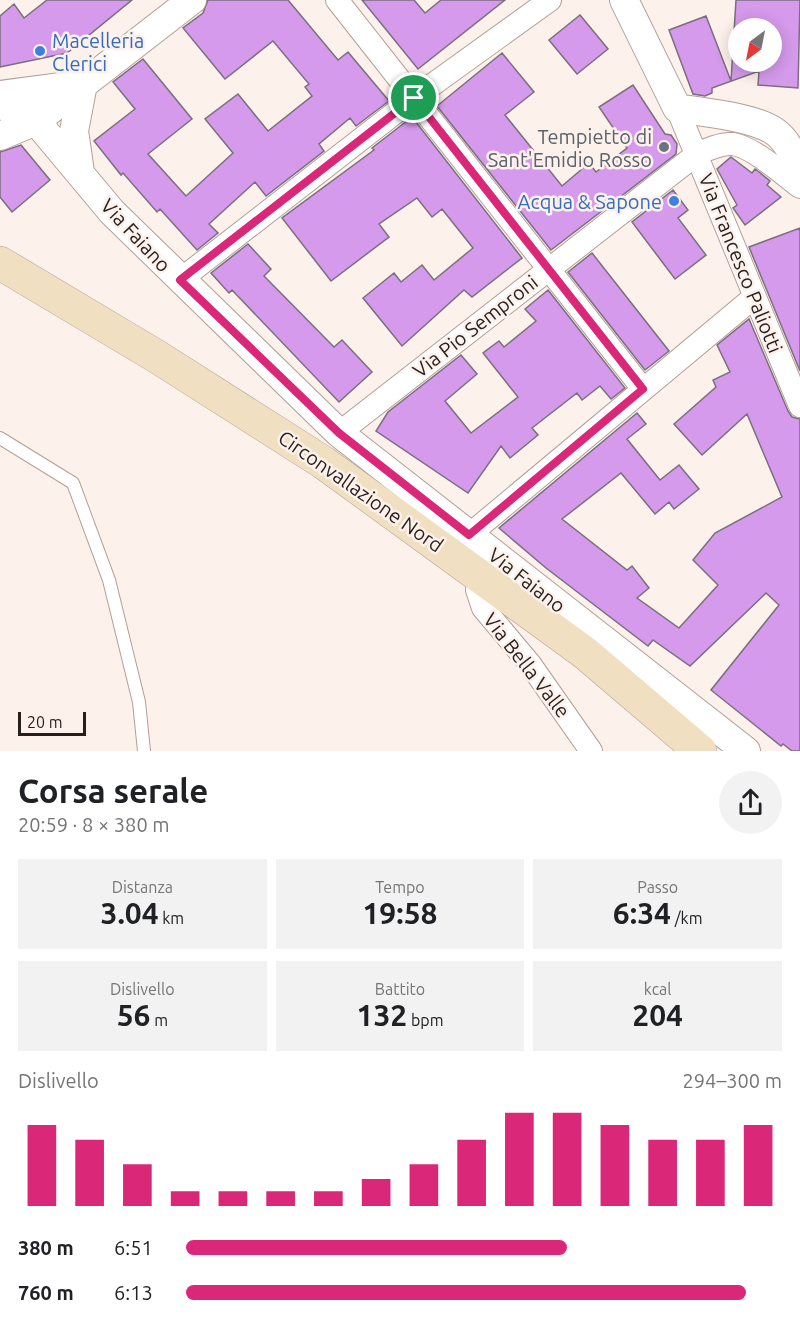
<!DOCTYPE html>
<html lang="it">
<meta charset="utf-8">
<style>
:root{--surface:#fff;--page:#f2f2f2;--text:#202124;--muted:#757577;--accent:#db2777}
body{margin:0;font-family:Ubuntu,sans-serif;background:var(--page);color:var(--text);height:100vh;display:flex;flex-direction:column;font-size:22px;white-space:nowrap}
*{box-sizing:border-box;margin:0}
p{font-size:20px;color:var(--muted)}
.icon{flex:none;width:33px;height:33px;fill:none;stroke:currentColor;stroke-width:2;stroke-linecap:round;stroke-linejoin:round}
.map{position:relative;height:751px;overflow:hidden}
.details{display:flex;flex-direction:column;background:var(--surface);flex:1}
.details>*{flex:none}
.needle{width:39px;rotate:212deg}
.controls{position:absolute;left:728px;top:18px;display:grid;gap:12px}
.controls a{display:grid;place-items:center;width:54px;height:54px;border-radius:50%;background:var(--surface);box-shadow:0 3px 15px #0003;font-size:30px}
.scale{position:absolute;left:18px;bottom:15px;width:68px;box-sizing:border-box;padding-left:6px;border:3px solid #271f1c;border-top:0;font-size:16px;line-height:21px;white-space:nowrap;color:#271f1c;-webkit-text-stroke:4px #fdf1ec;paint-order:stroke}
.pin{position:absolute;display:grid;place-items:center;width:51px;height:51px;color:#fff;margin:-26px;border:3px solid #fff;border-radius:50%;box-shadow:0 2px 6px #0007}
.round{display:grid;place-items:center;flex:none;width:63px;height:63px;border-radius:32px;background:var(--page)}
.overview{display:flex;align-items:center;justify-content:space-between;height:102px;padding:0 18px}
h1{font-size:33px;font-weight:600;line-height:45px}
.stats{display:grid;grid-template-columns:repeat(3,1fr);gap:9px;height:102px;padding:6px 18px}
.stats div{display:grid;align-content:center;border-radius:0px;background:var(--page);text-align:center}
.stats b{font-size:30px;font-weight:600}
.stats small{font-size:16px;font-weight:400}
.stats p{font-size:16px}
.chart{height:168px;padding:12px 18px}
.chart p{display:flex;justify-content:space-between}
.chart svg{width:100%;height:108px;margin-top:6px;stroke:var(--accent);stroke-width:6}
ul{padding:0 18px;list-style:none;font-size:20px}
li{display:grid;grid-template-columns:96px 72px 1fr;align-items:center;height:45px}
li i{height:15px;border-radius:8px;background:var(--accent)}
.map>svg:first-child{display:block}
</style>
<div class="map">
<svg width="800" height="751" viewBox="0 0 800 751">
<rect width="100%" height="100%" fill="#fdf1ec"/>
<!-- building -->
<path fill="#d59aeb" stroke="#796f7d" stroke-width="1.5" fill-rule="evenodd" d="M47 0H132L67 53 0 67V16L14 4 24 18Z
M208 0H288L338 60 348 52 389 101 356 126 350 118 319 144 324 151 266 196 255 182 209 224 218 233 197 250 160 209 157 212 123 173 121 175 94 141 135 109 113 82 143 59 192 119 148 154 186 196 233 153 205 119 238 94 268 131 312 96 305 87 309 84 273 41 225 79 183 28 203 13Z
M362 0H414L425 13 441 0H505L418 69Z
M736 0H800L798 88 758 85 759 71 712 88V93L705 96 693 94 669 30 706 16 731 81ZM738 28H771V62H738Z
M580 15 608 49 577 74 549 40Z
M502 53 534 92 505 115 562 186 589 163 596 172 627 148 599 107 633 85 665 134 671 135 677 144 676 154 551 250 437 106Z
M412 117 522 258 472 297 464 290 402 346 363 298 394 273 401 282 422 265 434 280 473 248 442 209 432 217 417 198 379 224 389 237 331 281 282 218 374 150 372 148Z
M21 145 50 180 12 212 0 197V152Z
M731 157 752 173 755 169 759 172 770 181 767 185 781 197 745 225 733 208 737 205 717 169Z
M673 190 688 210 678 218 706 255 675 279 632 222Z
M800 228V371L749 247Z
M248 244 271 269 264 276 334 347 342 340 372 372 339 402 232 290 229 293 211 273Z
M592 253 669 351 645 370 568 272Z
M548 290 625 388 611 399 600 386 582 400 577 393 532 428 538 435 510 458 501 446 468 493 376 431 388 412 461 355 477 374 445 401 471 433 518 397 483 353 499 341 504 347 536 321 525 309Z
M749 319 788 411 792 417 800 419V751H792L783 744 781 746 711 690 779 605 766 593 690 666 653 640 648 646 546 568 499 528 637 413 646 424 627 439 660 480 679 465 699 489 674 509 669 502 655 514 621 473 562 519 627 570 632 566 649 588 637 598 679 628 718 585 693 560 715 533 782 497 747 414 702 455 674 424 716 387 713 380 730 372 717 345Z"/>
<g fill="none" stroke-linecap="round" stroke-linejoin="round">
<!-- service casing -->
<g stroke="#b29f97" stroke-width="14">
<path id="service" d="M0 438 73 483 109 580 139 702 144 751"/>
</g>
<!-- minor casing -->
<g stroke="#b29f97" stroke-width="24">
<path id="minor" d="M337 0 643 389
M677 108 800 406
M180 280 414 98 550 0
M339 433 697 154C708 149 721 143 733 144 753 147 784 175 800 187
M469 535 753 298
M481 575 477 590 483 608 530 664 591 751"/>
</g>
<!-- tertiary casing -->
<g stroke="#b29f97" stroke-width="30">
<path id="tertiary" d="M624 0 677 108C704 113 751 116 774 131 788 140 798 163 800 179
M0 95 83 84
M0 104 36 121 112 212 339 433 746 751
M0 136 36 121 192 0
M80 172 74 131 83 84"/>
</g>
<!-- secondary casing -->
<g stroke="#b29f97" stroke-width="34">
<path id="secondary" d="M0 263 156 356 324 463 585 653 700 751"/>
</g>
<!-- service -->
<use href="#service" stroke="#fff" stroke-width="12"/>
<!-- minor -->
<use href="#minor" stroke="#fff" stroke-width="22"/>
<!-- tertiary -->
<use href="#tertiary" stroke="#fff" stroke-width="28"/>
<!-- secondary -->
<use href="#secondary" stroke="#f1dfc2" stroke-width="33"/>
</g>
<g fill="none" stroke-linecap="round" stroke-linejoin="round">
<!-- route casing -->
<g stroke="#fff" stroke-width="12">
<path id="route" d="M414 98 643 389 469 535 339 433 180 280Z"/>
</g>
<!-- route -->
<use href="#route" stroke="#db2777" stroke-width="8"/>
</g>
<!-- markers -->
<g fill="#3f7fe0" stroke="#fdf1ec" stroke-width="2">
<circle cx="40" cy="51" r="6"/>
<circle cx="674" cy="201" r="6"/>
</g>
<circle fill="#6b7280" stroke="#fdf1ec" stroke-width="2" cx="664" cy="147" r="6"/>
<g text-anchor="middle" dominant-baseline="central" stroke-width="5" stroke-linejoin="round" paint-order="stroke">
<!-- shop labels -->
<g font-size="20" fill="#366cbe" stroke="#fdf1ec" text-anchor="start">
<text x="52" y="40">Macelleria<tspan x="52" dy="23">Clerici</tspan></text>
<text x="662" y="201" text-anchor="end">Acqua &amp; Sapone</text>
</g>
<!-- worship labels -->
<g font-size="20" fill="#5b616d" stroke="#fdf1ec" text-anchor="end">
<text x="652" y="136">Tempietto di<tspan x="652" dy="23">Sant'Emidio Rosso</tspan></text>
</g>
<!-- street labels -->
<g font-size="20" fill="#271f1c" stroke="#fdf1ec">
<text transform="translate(136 235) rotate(47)">Via Faiano</text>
<text transform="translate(741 263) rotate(68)">Via Francesco Paliotti</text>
<text transform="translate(475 326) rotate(-38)">Via Pio Semproni</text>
<text transform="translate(361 491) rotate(35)">Circonvallazione Nord</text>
<text transform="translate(527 580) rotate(38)">Via Faiano</text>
<text transform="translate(527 665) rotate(52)">Via Bella Valle</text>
</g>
</g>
</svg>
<div class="controls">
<a><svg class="needle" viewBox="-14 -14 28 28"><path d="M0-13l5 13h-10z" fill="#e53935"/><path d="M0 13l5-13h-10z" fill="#757577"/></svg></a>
</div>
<div class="scale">20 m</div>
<div class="pin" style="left:414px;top:98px;background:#1e9e55"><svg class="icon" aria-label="arrive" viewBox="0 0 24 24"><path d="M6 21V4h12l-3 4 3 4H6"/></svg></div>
</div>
<section class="details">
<div class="overview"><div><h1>Corsa serale</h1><p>20:59 · 8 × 380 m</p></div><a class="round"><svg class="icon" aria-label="share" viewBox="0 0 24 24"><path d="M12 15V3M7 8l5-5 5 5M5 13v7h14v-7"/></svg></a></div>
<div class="stats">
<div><p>Distanza</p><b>3.04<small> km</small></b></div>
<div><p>Tempo</p><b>19:58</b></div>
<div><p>Passo</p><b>6:34<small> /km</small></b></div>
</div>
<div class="stats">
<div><p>Dislivello</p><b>56<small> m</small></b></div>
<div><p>Battito</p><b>132<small> bpm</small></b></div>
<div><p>kcal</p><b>204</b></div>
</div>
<div class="chart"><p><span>Dislivello</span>294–300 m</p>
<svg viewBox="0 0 160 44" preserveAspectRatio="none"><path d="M5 44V11M15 44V17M25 44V27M35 44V38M45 44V38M55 44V38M65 44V38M75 44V33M85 44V27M95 44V17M105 44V6M115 44V6M125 44V11M135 44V17M145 44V17M155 44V11"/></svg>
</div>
<ul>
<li><b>380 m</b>6:51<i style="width:64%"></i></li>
<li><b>760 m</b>6:13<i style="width:94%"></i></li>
</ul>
</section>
